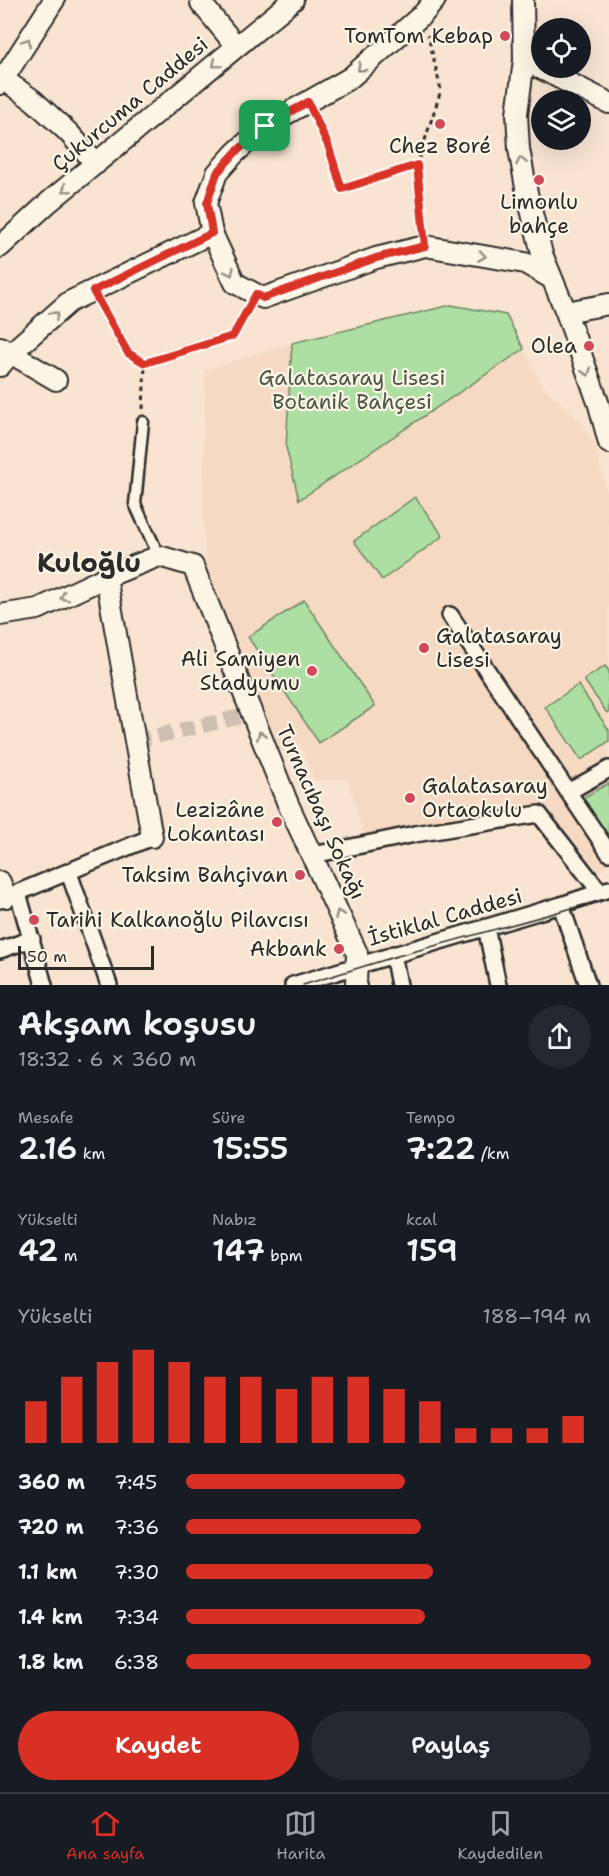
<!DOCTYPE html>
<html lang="tr">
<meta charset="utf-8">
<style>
:root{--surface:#171b24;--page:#242831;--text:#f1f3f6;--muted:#9ea1a6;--line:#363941;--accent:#d93025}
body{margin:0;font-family:"Shantell Sans",sans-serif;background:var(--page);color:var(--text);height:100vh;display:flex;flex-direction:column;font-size:22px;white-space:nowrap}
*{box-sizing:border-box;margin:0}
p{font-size:20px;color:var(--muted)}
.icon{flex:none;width:33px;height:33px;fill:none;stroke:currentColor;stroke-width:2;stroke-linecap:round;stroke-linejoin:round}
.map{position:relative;height:985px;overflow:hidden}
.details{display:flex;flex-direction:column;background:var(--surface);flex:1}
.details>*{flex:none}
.fabs{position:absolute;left:531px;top:18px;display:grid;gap:12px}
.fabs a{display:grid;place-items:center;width:60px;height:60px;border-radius:50%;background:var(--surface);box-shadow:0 6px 24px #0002;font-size:30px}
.scale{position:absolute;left:18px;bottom:15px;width:136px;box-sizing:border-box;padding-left:6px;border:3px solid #2b2b2b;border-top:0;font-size:16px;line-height:21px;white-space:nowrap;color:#2b2b2b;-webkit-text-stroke:4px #fcf5e5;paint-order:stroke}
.pin{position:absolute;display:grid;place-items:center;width:51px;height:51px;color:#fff;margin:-26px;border-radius:12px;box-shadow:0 3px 9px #0006}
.round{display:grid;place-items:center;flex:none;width:63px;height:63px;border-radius:32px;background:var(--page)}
.headline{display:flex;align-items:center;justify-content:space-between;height:102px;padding:0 18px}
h1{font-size:33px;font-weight:600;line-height:45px}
.metrics{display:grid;grid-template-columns:repeat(3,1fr);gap:9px;height:102px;padding:6px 18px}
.metrics div{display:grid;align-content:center}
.metrics b{font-size:30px;font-weight:600}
.metrics small{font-size:16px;font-weight:400}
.metrics p{font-size:16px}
.chart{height:168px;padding:12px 18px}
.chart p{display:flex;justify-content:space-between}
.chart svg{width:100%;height:108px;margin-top:6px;stroke:var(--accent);stroke-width:6}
.action{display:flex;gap:12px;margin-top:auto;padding:12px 18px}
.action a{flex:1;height:69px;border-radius:36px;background:var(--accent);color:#fff;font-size:24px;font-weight:600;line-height:69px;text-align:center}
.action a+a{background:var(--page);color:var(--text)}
ul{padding:0 18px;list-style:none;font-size:20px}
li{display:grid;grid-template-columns:96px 72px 1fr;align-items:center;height:45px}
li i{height:15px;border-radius:8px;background:var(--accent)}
.tab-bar{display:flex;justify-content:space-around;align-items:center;height:84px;border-top:2px solid var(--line);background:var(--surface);font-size:16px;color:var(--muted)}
.tab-bar a{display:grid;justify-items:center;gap:3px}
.tab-bar .active{color:var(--accent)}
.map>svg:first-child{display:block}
</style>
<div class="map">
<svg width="609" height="985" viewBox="0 0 609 985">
<rect width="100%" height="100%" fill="#f8e4d1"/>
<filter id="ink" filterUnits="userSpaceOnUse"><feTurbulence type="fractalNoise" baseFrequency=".0167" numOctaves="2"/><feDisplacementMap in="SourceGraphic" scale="12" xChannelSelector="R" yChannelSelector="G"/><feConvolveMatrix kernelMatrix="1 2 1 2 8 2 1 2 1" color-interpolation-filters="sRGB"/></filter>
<g filter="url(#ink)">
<!-- built -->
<path fill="#f6d9c3" d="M451 305 506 315 542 385 581 422 595 446 609 500V865L594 872 542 807 366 842 347 778 314 781 300 744 279 752 206 565 203 514 205 370 292 343Z"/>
<!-- green -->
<path fill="#acdfa1" stroke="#6c8566" stroke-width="1.5" d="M451 305 506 315 524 349 299 500 286 447 292 343Z
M415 497 443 536 382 580 354 541Z
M304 600 375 706 319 743 248 637Z
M605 666 609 671V712L607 713 584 680Z
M578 685 609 730V741L581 760 545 707Z
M609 783V841L582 798Z"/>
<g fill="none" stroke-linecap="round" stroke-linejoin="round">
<!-- pedestrian-tunnel -->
<path stroke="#cfbfb0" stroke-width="15" stroke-dasharray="15 8" stroke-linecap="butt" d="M135 741 252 714"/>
<!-- service casing -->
<g stroke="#2b2b2b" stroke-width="15">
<path id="service" d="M143 422 135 504 159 556"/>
</g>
<!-- pedestrian casing -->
<g stroke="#2b2b2b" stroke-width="20">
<path id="pedestrian" d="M450 615 609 853
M568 792 609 769
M313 855 415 834 539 814 600 892
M69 873 109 985
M18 893 44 985
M0 900 152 837
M561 905 588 985
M486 927 498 985
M0 950 32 939
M393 954 399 985
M293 985 561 905 609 889"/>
</g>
<!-- minor casing -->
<g stroke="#2b2b2b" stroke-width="24">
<path id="minor" d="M435 0 423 14 350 78 265 126 235 153 217 173 206 203 212 233 235 283 263 298 376 258 425 246 525 263 551 278
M523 0 524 60 517 114 519 149 527 193 542 254 566 312 599 405 609 443
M201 3 236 46
M524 60 609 103
M0 77 33 100 69 133 96 164
M0 84 54 0
M0 247 49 202 293 0
M566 312 609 304
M0 347 56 380
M0 366 11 353 69 302 212 233
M106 577 152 837
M0 615 38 609 106 577 159 556 193 566 288 804 357 953 356 985
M0 882 6 897"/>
</g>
<!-- path -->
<path stroke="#2b2b2b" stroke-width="3" stroke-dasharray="4.5 4.5" stroke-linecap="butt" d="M316 119 328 145 342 189 417 165
M423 229 417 165 441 90 428 35
M101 305 128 353 145 363
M145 363 233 336 247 311
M143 409 145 363"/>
<!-- service -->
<use href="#service" stroke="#fcf5e5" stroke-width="10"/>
<!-- pedestrian -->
<use href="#pedestrian" stroke="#fcf5e5" stroke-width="15"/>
<!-- minor -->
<use href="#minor" stroke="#fcf5e5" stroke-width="20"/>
<!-- tram -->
<path stroke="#2b2b2b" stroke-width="1.5" d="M303 985 394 957 609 898"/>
</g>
<!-- one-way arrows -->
<defs><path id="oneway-chevron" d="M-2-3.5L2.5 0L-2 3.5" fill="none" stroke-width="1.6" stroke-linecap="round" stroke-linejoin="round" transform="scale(1.5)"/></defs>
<g stroke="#949088">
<use href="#oneway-chevron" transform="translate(27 42) rotate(-57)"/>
<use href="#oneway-chevron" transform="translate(216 64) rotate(140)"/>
<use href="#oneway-chevron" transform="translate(361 68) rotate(139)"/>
<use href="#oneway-chevron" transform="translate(521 161) rotate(-101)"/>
<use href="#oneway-chevron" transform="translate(66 189) rotate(141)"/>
<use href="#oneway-chevron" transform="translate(482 256) rotate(9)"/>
<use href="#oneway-chevron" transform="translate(230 272) rotate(65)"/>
<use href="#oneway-chevron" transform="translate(55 315) rotate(-41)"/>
<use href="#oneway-chevron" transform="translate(587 372) rotate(70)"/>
<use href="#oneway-chevron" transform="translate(64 597) rotate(154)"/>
<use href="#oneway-chevron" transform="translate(261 735) rotate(-112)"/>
<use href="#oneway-chevron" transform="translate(339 914) rotate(-114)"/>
</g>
</g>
<g fill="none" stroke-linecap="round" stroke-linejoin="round" filter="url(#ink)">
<!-- route casing -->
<g stroke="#fff" stroke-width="12">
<path id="route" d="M308 102 328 145 342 189 417 165 425 246 376 258 263 298 256 294 233 336 145 363 128 353 93 291 212 233 207 203 217 173 235 153 265 126Z"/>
</g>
<!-- route -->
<use href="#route" stroke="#d93025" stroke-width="8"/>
</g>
<!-- markers -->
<g fill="#d1495b" stroke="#fcf5e5" stroke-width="2">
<circle cx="505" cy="36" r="6"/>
<circle cx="440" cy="124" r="6"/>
<circle cx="539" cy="180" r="6"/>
<circle cx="589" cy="346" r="6"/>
<circle cx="424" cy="648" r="6"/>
<circle cx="312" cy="671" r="6"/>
<circle cx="410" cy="798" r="6"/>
<circle cx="277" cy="822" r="6"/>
<circle cx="300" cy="875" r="6"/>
<circle cx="34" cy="920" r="6"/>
<circle cx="339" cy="949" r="6"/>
</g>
<g text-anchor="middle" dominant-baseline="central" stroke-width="4.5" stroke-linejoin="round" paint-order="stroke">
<!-- poi labels -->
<g font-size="21" fill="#2b2b2b" stroke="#fcf5e5" text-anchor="end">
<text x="493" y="36">TomTom Kebap</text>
<text x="440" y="146" text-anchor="middle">Chez Boré</text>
<text x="539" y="202" text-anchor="middle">Limonlu<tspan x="539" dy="24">bahçe</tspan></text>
<text x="577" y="346">Olea</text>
<text x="436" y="636" text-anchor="start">Galatasaray<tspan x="436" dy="24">Lisesi</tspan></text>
<text x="300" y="659">Ali Samiyen<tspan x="300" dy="24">Stadyumu</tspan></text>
<text x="422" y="786" text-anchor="start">Galatasaray<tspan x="422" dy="24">Ortaokulu</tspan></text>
<text x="265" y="810">Lezizâne<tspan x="265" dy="24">Lokantası</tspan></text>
<text x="288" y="875">Taksim Bahçivan</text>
<text x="46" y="920" text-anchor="start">Tarihi Kalkanoğlu Pilavcısı</text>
<text x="327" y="949">Akbank</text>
</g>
<!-- street labels -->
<g font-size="21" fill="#2b2b2b" stroke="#fcf5e5">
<text transform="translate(130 104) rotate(-40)">Çukurcuma Caddesi</text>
<text transform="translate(321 812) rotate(66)">Turnacıbaşı Sokağı</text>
<text transform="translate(445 917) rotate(-16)">İstiklal Caddesi</text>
</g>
<!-- park labels -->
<g font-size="21" fill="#4b5848" stroke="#fcf5e5">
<text x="352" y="378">Galatasaray Lisesi<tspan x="352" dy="24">Botanik Bahçesi</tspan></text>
</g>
<!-- district labels -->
<g font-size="27" font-weight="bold" fill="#2b2b2b" stroke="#fcf5e5">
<text x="89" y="562">Kuloğlu</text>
</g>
</g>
</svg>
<div class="fabs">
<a><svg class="icon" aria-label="locate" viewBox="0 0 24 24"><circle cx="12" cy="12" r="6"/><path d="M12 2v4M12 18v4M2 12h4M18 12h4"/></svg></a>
<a><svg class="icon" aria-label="layers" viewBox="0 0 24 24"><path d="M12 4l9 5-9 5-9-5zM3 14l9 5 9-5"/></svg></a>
</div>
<div class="scale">50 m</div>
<div class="pin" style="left:265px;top:126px;background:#1e9e55"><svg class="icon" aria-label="arrive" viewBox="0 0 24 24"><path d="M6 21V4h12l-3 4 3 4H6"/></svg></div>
</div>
<section class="details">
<div class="headline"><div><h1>Akşam koşusu</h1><p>18:32 · 6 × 360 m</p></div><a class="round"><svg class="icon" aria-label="share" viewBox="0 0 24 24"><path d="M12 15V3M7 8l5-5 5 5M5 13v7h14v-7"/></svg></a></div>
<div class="metrics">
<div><p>Mesafe</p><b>2.16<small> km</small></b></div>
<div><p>Süre</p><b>15:55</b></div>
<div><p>Tempo</p><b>7:22<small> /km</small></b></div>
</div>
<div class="metrics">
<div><p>Yükselti</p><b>42<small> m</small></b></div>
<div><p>Nabız</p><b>147<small> bpm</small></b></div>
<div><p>kcal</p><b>159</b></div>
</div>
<div class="chart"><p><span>Yükselti</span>188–194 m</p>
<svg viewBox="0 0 160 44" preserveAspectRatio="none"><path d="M5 44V27M15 44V17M25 44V11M35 44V6M45 44V11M55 44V17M65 44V17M75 44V22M85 44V17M95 44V17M105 44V22M115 44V27M125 44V38M135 44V38M145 44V38M155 44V33"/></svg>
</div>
<ul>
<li><b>360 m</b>7:45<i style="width:54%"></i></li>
<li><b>720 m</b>7:36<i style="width:58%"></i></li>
<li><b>1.1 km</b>7:30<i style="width:61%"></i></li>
<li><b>1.4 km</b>7:34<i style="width:59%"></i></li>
<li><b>1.8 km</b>6:38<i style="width:100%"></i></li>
</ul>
<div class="action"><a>Kaydet</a><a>Paylaş</a></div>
</section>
<nav class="tab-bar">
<a class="active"><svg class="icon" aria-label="home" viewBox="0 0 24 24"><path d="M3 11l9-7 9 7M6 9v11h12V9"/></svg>Ana sayfa</a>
<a><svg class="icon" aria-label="map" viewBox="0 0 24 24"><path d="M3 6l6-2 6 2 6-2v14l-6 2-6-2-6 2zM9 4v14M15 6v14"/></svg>Harita</a>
<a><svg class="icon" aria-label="saved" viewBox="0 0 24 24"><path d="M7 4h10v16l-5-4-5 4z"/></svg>Kaydedilen</a>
</nav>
